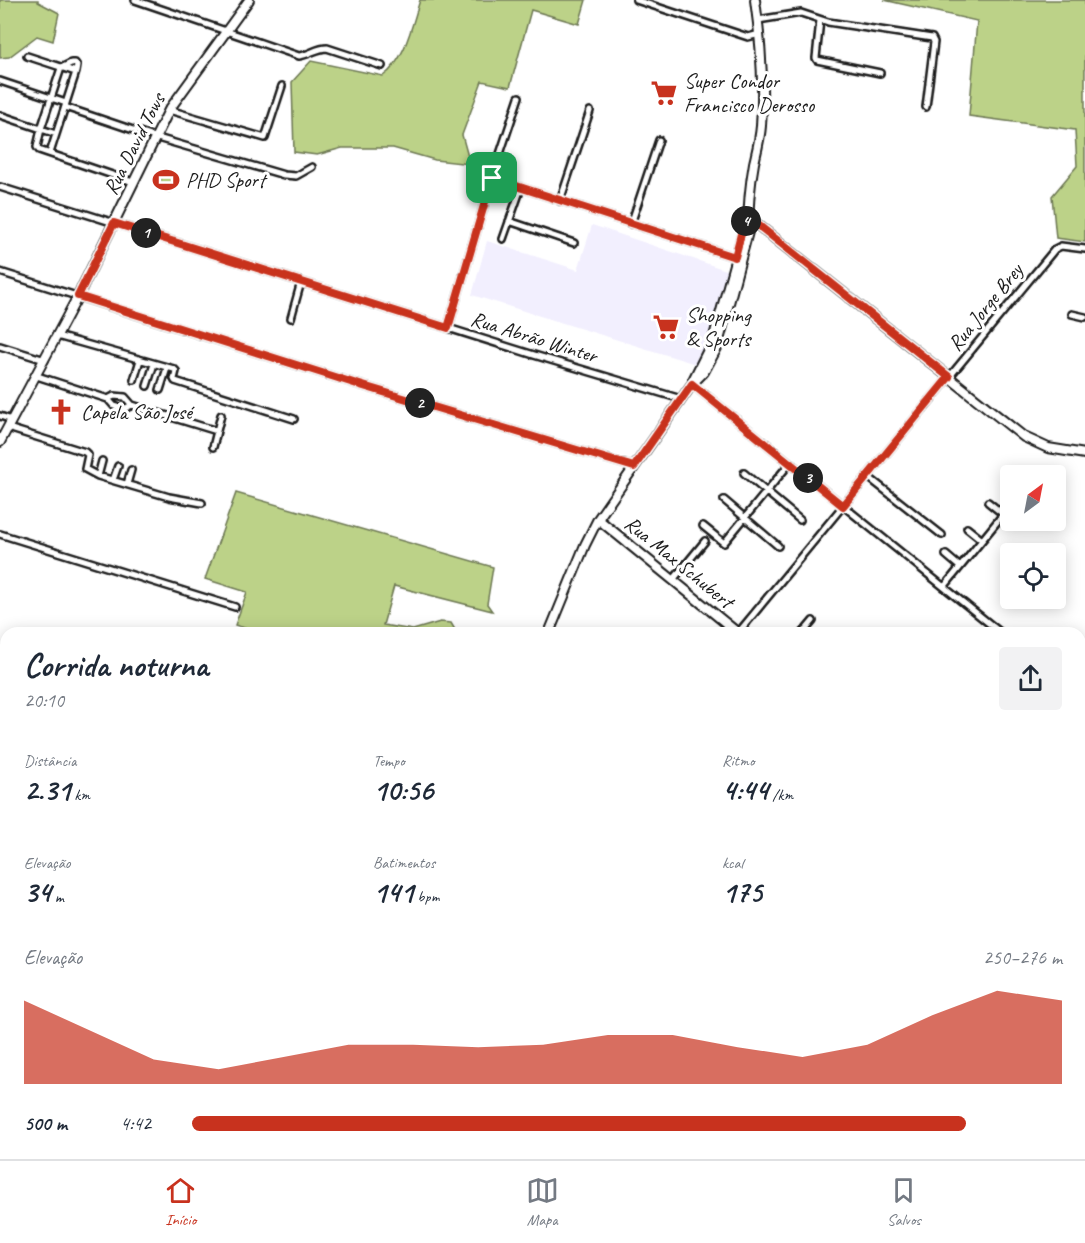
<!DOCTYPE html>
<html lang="pt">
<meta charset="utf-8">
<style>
:root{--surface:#fff;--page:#f2f2f3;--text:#1f2937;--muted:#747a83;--line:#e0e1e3;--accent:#c8321e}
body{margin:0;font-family:Caveat,sans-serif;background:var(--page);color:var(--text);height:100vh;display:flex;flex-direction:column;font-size:22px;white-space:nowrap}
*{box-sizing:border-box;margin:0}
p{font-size:20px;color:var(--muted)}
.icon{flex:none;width:33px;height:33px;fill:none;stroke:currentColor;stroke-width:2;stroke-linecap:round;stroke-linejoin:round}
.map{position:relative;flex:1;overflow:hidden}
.sheet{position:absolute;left:0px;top:627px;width:1086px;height:532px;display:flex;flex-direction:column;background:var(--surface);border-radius:18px 18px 0 0;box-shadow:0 3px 15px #0003}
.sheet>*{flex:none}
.needle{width:39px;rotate:32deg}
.fabs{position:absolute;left:1000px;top:465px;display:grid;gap:12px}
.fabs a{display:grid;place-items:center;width:66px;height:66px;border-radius:6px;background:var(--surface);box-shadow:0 3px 15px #0003;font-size:30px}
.pin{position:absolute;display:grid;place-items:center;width:51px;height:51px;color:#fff;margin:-26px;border-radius:12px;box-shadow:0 3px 9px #0006}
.km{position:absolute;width:30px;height:30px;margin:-15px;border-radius:50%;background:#222;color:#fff;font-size:16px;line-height:30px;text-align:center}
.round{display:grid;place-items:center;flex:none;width:63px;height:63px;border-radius:6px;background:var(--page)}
.overview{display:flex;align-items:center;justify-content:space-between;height:102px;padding:0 24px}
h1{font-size:33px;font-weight:600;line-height:45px}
.metrics{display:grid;grid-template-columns:repeat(3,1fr);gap:9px;height:102px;padding:6px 24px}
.metrics div{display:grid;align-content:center}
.metrics b{font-size:30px;font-weight:600}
.metrics small{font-size:16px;font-weight:400}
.metrics p{font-size:16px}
.chart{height:168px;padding:12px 24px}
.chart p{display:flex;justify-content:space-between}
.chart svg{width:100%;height:108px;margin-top:6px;fill:var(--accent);opacity:.7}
ul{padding:0 24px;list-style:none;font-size:20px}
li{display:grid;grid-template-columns:96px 72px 1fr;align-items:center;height:45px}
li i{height:15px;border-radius:8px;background:var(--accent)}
.tab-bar{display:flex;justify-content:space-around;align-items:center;height:84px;border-top:2px solid var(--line);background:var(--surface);font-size:16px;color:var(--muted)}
.tab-bar a{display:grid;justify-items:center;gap:3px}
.tab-bar .active{color:var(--accent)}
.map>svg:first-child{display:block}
</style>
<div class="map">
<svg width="1085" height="1159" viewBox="0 0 1085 1159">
<rect width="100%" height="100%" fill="#fff"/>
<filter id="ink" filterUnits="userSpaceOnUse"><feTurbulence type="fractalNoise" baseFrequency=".0167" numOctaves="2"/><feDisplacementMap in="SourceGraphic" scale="12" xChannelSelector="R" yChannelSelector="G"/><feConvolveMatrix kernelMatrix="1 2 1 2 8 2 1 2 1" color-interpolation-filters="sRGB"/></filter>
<g filter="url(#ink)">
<!-- built -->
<path fill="#f2effe" d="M592 225 729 271 709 343 699 365 472 295 487 241 578 270Z"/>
<!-- green -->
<path fill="#bcd288" stroke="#6c7752" stroke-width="1.5" d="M0 0H38V2L59 13 53 41 37 36 9 57 0 58Z
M420 0H586L579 24 531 10 510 87 482 81 462 135 470 164 435 160 393 148H342L317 155 294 152 292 82 311 61 383 76C405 61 412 25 420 0Z
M884 0H1085V242L1056 238 1052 196 1077 166 1075 130 969 116 977 21Z
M164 169 175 172 169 192 158 189Z
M236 493 493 567 487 604 492 611 394 586 383 625 413 630 440 622 451 623 457 633H260L235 625 247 592 205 579Z
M612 1154H652L654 1159H615Z
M959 1154H1041L1040 1159H953Z"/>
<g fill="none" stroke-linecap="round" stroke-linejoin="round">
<!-- stream -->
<path stroke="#698aa2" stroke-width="2" d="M1021 1154 1023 1159"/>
<!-- street casing -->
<g stroke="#1c1c1c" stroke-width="10">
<path id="street" d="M135 0 299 56C309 55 317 48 327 48L382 66
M636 0 748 37 760 34
M758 20 801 13 828 22 932 38 934 42 926 107
M820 20 816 58 817 60 880 73
M27 56 76 72
M0 81 66 103
M65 107 154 137 284 175 296 176 312 167
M169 110 265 138 282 86
M0 115 56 134
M50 153 76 72 77 66 75 63H71L61 68 41 129 37 147 39 150 133 182
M492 178 735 257
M0 187 534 355 681 399
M560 201 590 111
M509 221 574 243
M631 224 659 140
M503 239 521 188
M0 272 360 385 634 467
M1072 314 1085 317
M291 318 301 282
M448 328 492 178 519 97
M57 336 174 369 176 371 174 379 175 381 294 419
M0 346 45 360
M37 376 108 399
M134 380 140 360
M692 384 1001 633
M147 386 154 364
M160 390 167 368
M114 396 125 397 132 405 124 409 114 406 108 399Z
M132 405 217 431
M0 416 12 420
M8 428 85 452 88 455 85 469 98 476 169 497 202 503
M213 447 221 415
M744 473 800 520
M98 476 102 461
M867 476 942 535
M113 480 118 466
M127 484 131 470
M724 500 778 546
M988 502 1003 514
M703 526 724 543 790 463
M967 528 982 540
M0 534 235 607
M946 555 960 567
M673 580 705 541
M944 587 1009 507
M738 633 1055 249 1061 246 1085 249
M803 633 813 621
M1080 697 1085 701
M0 735 6 737
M1080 801 1085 770
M0 821 5 809
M0 941 6 933
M1082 944 1085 945
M1080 1002 1085 1003
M0 1048 6 1044
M1080 1061 1085 1062
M0 1102 6 1098
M1080 1122 1085 1123
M30 1154V1159
M609 1154 612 1159
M655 1154 657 1159
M738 1154 741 1159
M441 1159 443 1154
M766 1159 777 1156 805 1159"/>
</g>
<!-- secondary casing -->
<g stroke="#1c1c1c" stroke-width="12">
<path id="secondary" d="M748 217 1024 437 1048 448 1085 454
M693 380 713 340 746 221
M0 442 78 296 169 110 249 0
M598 519 738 633
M549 633 585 545 598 519 692 384 704 372 717 348 748 232C748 210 750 185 754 163 757 150 760 139 761 126 764 84 761 42 755 0
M1080 880 1085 881
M480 1154 483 1159"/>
</g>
<!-- street -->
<use href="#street" stroke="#fff" stroke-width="5"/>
<!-- secondary -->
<use href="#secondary" stroke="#fff" stroke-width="8"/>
</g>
</g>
<g fill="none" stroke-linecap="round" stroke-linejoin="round" filter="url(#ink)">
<!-- route casing -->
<g stroke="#fff" stroke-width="12">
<path id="route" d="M492 178 735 257 742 230 748 217 949 377 843 506 692 384 634 467 360 385 78 296 114 223 448 328Z"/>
</g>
<!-- route -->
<use href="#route" stroke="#c8321e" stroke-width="8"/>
</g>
<!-- icons -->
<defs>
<g id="supermarket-bare" transform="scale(2.07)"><path d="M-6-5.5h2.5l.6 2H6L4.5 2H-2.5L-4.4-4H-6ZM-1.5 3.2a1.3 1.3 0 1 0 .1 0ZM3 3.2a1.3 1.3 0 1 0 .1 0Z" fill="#c8321e" stroke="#fff" stroke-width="2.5" paint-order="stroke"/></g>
<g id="stadium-bare" transform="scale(2.07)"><path d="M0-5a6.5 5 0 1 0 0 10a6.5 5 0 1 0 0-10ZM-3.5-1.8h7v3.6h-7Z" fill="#c8321e" stroke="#fff" stroke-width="2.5" paint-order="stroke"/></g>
<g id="church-bare" transform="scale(2.07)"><path d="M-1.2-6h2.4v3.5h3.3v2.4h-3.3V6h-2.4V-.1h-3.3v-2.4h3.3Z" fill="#c8321e" stroke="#fff" stroke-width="2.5" paint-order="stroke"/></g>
</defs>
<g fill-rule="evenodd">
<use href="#supermarket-bare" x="664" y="93"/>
<use href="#stadium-bare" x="166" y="180"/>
<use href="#supermarket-bare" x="666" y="327"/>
<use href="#church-bare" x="61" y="412"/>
</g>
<g text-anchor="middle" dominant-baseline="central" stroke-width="6" stroke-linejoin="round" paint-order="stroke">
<!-- poi labels -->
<g font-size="21" fill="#1c1c1c" stroke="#fff" text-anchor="start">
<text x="684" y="81">Super Condor<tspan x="684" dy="24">Francisco Derosso</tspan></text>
<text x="186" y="180">PHD Sport</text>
<text x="686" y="315">Shopping<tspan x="686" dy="24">&amp; Sports</tspan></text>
<text x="81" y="412">Capela São José</text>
</g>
<!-- street labels -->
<g font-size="21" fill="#1c1c1c" stroke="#fff">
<text transform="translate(134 144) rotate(-63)">Rua David Tows</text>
<text transform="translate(985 307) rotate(-51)">Rua Jorge Brey</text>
<text transform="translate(534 337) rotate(17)">Rua Abrão Winter</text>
<text transform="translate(679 562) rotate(39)">Rua Max Schubert</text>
</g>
</g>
</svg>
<div class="fabs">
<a><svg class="needle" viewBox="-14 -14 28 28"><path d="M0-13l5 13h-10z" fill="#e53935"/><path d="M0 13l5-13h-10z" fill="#747a83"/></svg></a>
<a><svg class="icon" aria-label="locate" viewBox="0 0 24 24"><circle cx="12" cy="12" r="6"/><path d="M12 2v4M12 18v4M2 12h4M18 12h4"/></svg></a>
</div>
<div class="pin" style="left:492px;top:178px;background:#1e9e55"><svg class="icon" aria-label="arrive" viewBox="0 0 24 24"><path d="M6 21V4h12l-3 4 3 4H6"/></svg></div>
<b class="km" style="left:146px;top:233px">1</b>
<b class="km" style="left:420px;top:403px">2</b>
<b class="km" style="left:808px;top:478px">3</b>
<b class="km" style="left:746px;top:221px">4</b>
<section class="sheet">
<div class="overview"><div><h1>Corrida noturna</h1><p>20:10</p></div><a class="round"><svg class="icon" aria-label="share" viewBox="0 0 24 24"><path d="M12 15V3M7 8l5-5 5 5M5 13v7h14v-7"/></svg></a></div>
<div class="metrics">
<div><p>Distância</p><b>2.31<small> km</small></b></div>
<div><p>Tempo</p><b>10:56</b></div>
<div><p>Ritmo</p><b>4:44<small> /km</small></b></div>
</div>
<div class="metrics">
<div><p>Elevação</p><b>34<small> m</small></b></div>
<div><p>Batimentos</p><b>141<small> bpm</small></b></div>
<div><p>kcal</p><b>175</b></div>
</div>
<div class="chart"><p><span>Elevação</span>250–276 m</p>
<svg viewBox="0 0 160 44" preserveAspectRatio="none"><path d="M0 44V10L10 22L20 34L30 38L40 33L50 28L60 28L70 29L80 28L90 24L100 24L110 29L120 33L130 28L140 16L150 6L160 10V44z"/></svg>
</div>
<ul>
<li><b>500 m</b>4:42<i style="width:89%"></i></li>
</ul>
</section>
</div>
<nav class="tab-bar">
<a class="active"><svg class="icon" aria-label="home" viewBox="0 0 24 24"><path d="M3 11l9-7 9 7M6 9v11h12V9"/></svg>Início</a>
<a><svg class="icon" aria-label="map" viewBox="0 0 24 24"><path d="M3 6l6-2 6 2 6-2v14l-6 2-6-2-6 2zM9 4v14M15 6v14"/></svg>Mapa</a>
<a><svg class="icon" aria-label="saved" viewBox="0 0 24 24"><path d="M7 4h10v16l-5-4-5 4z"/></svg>Salvos</a>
</nav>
